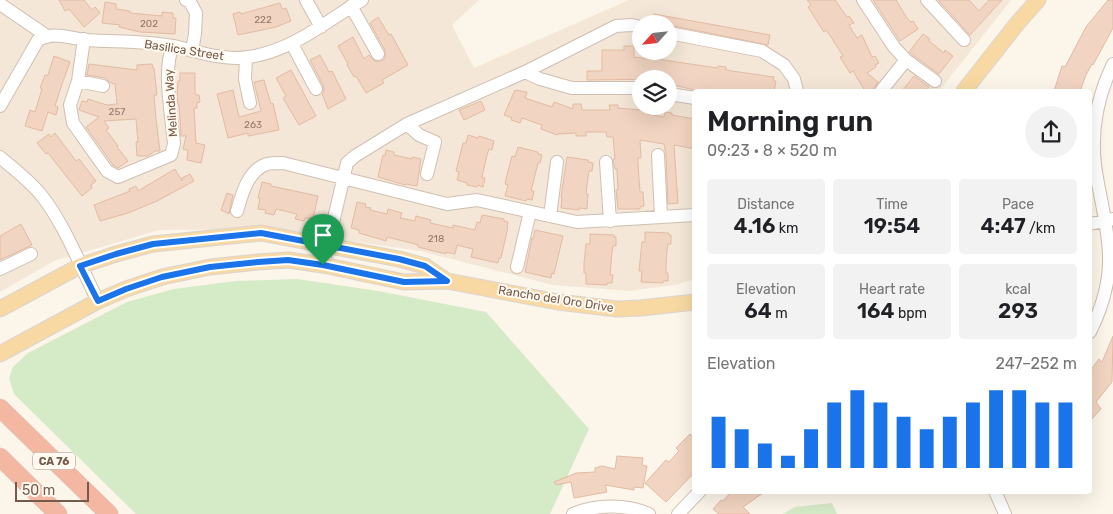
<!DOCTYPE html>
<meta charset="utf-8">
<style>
:root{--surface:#fff;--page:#f2f2f2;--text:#202124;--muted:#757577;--accent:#1a73e8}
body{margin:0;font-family:Rubik,sans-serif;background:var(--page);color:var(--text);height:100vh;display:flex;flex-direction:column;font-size:19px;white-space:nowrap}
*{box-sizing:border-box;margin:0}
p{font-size:16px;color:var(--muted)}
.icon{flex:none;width:28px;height:28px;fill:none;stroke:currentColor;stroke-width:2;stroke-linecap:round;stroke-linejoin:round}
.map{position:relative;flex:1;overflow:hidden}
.sheet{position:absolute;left:692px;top:89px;width:400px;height:405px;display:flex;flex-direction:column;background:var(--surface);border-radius:5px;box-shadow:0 5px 20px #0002}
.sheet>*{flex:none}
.needle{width:32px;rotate:243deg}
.controls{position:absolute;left:632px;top:15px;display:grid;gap:10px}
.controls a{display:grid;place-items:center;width:45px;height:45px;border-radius:50%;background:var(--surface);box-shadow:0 5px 20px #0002;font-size:25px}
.scale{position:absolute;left:15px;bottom:12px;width:74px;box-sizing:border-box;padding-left:5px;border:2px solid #765b4d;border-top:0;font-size:14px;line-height:18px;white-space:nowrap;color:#765b4d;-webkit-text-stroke:4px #fff9ef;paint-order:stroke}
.pin{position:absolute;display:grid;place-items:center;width:42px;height:42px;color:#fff;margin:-51px -21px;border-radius:50% 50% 50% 0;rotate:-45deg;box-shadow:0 0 5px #0007}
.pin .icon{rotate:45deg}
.round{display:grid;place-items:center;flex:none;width:52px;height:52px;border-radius:26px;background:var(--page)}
.head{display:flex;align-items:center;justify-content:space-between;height:85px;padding:0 15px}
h1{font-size:28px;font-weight:600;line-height:38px}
.figures{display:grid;grid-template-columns:repeat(3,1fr);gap:8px;height:85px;padding:5px 15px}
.figures div{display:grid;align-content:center;border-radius:5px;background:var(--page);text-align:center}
.figures b{font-size:21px;font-weight:600}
.figures small{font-size:14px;font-weight:400}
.figures p{font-size:14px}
.chart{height:140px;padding:10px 15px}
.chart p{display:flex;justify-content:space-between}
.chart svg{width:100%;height:90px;margin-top:5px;stroke:var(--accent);stroke-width:6}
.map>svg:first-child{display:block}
</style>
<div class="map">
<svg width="1113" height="514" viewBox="0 0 1113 514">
<rect width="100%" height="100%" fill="#fcf5e9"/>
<!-- residential -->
<path fill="#f4e7d7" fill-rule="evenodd" d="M0 0H479L452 25 474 68 629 0H1011L939 91H695V279L675 285 629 291 553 285 420 251 266 229 159 230 54 261 0 292ZM641 24H669V51H641ZM641 79H669V106H641Z"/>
<!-- green -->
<path fill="#d5eac7" d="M297 279 378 291 486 312 589 429 550 514H136L14 394 9 378 13 367 28 353 127 302 174 289 236 281Z
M832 503 837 514H783L795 507Z"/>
<!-- building -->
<path fill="#f1d4c1" stroke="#e3bba2" d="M59 0H84L92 10 95 7 100 13 84 27 69 9 65 11Z
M807 0H835L847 17 849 16 854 23 849 25 857 38 862 35 872 57 875 56 879 63 875 65 876 67 867 73 878 82 873 91H865L853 71 850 73 840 57 843 56 831 37 826 30 824 32 808 7 811 5Z
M873 0H896L907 18 911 22 913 21 918 29 900 41Z
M938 0H969L979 11 989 0H1002L970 35Z
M1108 0H1113V28L1093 65 1092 64 1086 75 1080 91H1054L1062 66 1065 67 1086 27Z
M105 2 116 4V9L130 11V13L162 16V12L173 13V18H176L175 34 140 32 119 27 120 25 102 23Z
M280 3 282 9 286 8 291 21 276 27 238 35 233 14 240 12 241 14Z
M654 14 770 35 768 45 669 25V24H653Z
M378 17 389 35 391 34 408 65 382 80 384 83 366 93 356 76 354 77 347 65 348 64 338 46 353 37 364 59 369 55 374 61H382L385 58V50L370 23Z
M923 34 930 39 929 41 944 53 945 50 953 56 939 74 909 52Z
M624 46H634V57L650 59 651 55 659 56V59L664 60 717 68 718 66 726 67V70L732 71 774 77 773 81H776L774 91H699L669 84V79L587 80V71H602V50H624Z
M320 55 329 72 332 71 346 99 328 109 322 94 324 90 323 85 310 60Z
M54 56 70 62 62 84 55 106 58 107 56 115 48 112 42 131 25 126 30 110 35 112 42 89 40 88 45 75H48Z
M89 64 137 70V65L152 64 153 68H154L157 95H154L156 119 160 151H155L148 156H137L136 142H138L136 119 104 121 109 128 106 130 118 146 117 147 128 161 118 168 113 165 86 127 99 117 79 110 82 101 87 102 88 99 107 105 117 104 115 84 111 83 105 78 87 75Z
M291 70 316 116 299 125 283 98 286 96 276 78Z
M180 73H195V93L196 95H199L200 102 197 103V108H194L196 143 205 145 201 163 187 160 188 150 183 149 186 136H181L179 105H178L177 95 178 81H180Z
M914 76 929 87 926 91H902Z
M264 80 271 104 273 103 279 130 248 136V133L228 138 217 94 233 90 239 117 261 111 254 82Z
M515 90 527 92 525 98 552 107 554 102 573 109V104H581L582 110H610L609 105H618V108L640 110V108L648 109 647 114 664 117 665 112 672 113V115L695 119V149L674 145 678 203 668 204 666 155 664 144 640 140 641 158H638V164L640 192H643L644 206 640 207V209H618L616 190H618L617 169H615L613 159H615L613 137H607L606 132H586V136H576V133L558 134 557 135 541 129 542 125 522 118 520 123 511 120 512 118 504 115Z
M481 101 485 110 464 120 459 110Z
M55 133 76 161 79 159 96 181 91 185 92 188 82 196 48 153 46 154 37 143 49 134 51 137Z
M468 135 478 138 479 136 494 141 492 150 489 149 487 155 483 172 482 178H485L483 187 478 185 477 187 467 185V183L457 180 459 172 456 171 463 143H466Z
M518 147 538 152V154L542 155 540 163H538L531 191H534L532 200 527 199 526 201 505 196 508 185 505 184 507 175 512 156 515 157Z
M386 150 394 152V155L412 159V157L421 159 417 186 406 184 405 185 378 177 383 155 385 156Z
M567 157 588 160V162L593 163 592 171H589L588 177 586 194H588L587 209 579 208V210L561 208 562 197H561Z
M175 169 182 181V178L190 174 194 181 157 201 128 213 100 221 94 205 130 191 129 189 136 186 138 191Z
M262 182 271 184V186L318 196 313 219 305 218 304 221 295 219 297 214 276 209 274 215 265 213 266 210 258 209 260 198H258Z
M227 193 233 195 229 214 221 210Z
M357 202 366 204 365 207 371 208 370 210 387 214 388 209 402 213 400 218 415 221 416 216 431 220 430 223 453 228V225L475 230 477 222 480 223 482 215 504 219V221L508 222 507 227H508L501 258H499L498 263 471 257 473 249 457 245 455 254 446 252V254L418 247V245L411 243 387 237 386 241 359 233V230L351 228Z
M21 224 32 245 0 260V236Z
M535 230 563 236 554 274 552 273 551 278 525 272 532 238 533 239Z
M645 232 669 233V235H671V244H668L667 250 666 267V273H668V281H663V283L641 282 642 271H639L640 261 642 242H645Z
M590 234 614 235V237H616V246H613L612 252 610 275H613L612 283H607V285L586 284V273H584V263L586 244H590Z
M1113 336 1112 382 1096 402 1101 409 1090 421V371L1099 359 1102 362Z
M690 434 695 440V472L666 502 645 483 666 460 669 462 679 451 676 448Z
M617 456 643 458 642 465 647 466 643 488 634 487V490L605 485 607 492 574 498 571 482 556 485 554 482 576 473 595 472V468L602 466 615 469Z
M732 491H766L743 507 750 514H719L713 509 721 500 723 501Z"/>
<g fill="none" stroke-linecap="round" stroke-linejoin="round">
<!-- minor casing -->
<g stroke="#d0bfb1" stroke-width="14">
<path id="minor" d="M186 0 190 2 196 13 195 34 192 51
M306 0 321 27
M863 0 894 47 906 60 935 81
M927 0 964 40
M0 4 47 36
M351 6 378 54
M669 33 762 51 784 65 794 79 797 91
M84 39 78 81 70 105 73 123 107 171 118 177 171 155 174 144C172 118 162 69 173 46
M292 44 316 89
M246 58 245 79 250 103
M525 72 616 26 632 25 641 27
M78 81 103 86
M881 91 906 60
M669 94 695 98
M0 106 38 40C56 31 67 38 86 40 115 42 145 41 173 46 198 51 222 61 248 57 292 51 325 22 362 0
M407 124 419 135 435 142 427 174
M658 155 661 217
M0 157C15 170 30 181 42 196 66 227 80 266 98 301
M606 162 610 221
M237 211C242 194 248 170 267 164 271 163 278 163 283 163L447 204 477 200 577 222 695 215
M550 216 557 162
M1090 224 1113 219
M323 265 347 163 355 156 407 124 525 72 540 79 572 88H641
M517 267 530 212
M0 269 31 254
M1090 332C1102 308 1110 283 1109 255 1108 224 1099 195 1095 165 1091 130 1098 95 1113 64
M995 491 1005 514
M573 514C596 504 627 504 649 514
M678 514 700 491"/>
</g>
<!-- major casing -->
<g stroke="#dbd4d1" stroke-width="17">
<path id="major" d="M964 91 1016 25 1038 0
M0 309 80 266 116 254 153 244 261 233 399 259 425 266 447 281
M0 354 98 301 126 289 162 277 210 267 258 262 288 260 323 265 404 282 447 281 558 302 617 309 641 308 695 302"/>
</g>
<!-- highway casing -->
<g stroke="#dbd4d1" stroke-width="19">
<path id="highway" d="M0 408 109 514
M0 457 58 514"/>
</g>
<!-- minor -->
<use href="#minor" stroke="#fff" stroke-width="12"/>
<!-- major -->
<use href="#major" stroke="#f8d9a3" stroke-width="15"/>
<!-- highway -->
<use href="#highway" stroke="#f4b7a2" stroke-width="18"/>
</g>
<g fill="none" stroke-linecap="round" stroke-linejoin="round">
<!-- route casing -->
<g stroke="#fff" stroke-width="10">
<path id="route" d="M261 233 399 259 425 266 447 281 404 282 323 265 288 260 258 262 210 267 162 277 126 289 98 301 80 266 116 254 153 244Z"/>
</g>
<!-- route -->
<use href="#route" stroke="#1a73e8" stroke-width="6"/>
</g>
<g text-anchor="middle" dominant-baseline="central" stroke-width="4" stroke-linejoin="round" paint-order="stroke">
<!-- number labels -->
<g font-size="10" fill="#95796a">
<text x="263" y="20">222</text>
<text x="149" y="24">202</text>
<text x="117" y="112">257</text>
<text x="253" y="125">263</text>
<text x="436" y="239">218</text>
</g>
<!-- shield labels -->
<rect fill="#fff9ef" stroke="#9f8a7e" stroke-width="1" x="33" y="452.5" width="42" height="17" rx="4"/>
<g font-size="11" font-weight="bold" fill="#765b4d">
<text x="54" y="461">CA 76</text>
</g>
<!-- street labels -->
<g font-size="12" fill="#765b4d" stroke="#fff9ef">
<text transform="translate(184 50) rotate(9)">Basilica Street</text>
<text transform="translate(171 103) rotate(-94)">Melinda Way</text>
<text transform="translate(556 299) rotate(9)">Rancho del Oro Drive</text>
</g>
</g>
</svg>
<div class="controls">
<a><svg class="needle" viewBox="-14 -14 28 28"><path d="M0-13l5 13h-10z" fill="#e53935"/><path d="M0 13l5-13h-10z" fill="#757577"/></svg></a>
<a><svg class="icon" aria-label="layers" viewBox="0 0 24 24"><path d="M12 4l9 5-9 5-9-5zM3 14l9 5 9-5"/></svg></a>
</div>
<div class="scale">50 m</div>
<div class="pin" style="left:323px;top:265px;background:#1e9e55"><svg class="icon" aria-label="arrive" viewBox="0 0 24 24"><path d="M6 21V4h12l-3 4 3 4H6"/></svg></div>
<section class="sheet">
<div class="head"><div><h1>Morning run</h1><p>09:23 · 8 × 520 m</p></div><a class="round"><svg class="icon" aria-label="share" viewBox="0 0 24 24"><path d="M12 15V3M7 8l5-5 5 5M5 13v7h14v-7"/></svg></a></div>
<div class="figures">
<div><p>Distance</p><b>4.16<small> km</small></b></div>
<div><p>Time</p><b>19:54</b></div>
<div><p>Pace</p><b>4:47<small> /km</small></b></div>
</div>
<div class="figures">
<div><p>Elevation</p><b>64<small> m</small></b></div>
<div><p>Heart rate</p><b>164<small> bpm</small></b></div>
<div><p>kcal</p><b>293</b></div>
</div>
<div class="chart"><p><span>Elevation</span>247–252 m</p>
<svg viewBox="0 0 160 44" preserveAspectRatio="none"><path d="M5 44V19M15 44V25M25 44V32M35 44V38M45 44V25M55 44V12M65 44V6M75 44V12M85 44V19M95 44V25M105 44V19M115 44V12M125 44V6M135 44V6M145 44V12M155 44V12"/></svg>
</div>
</section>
</div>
